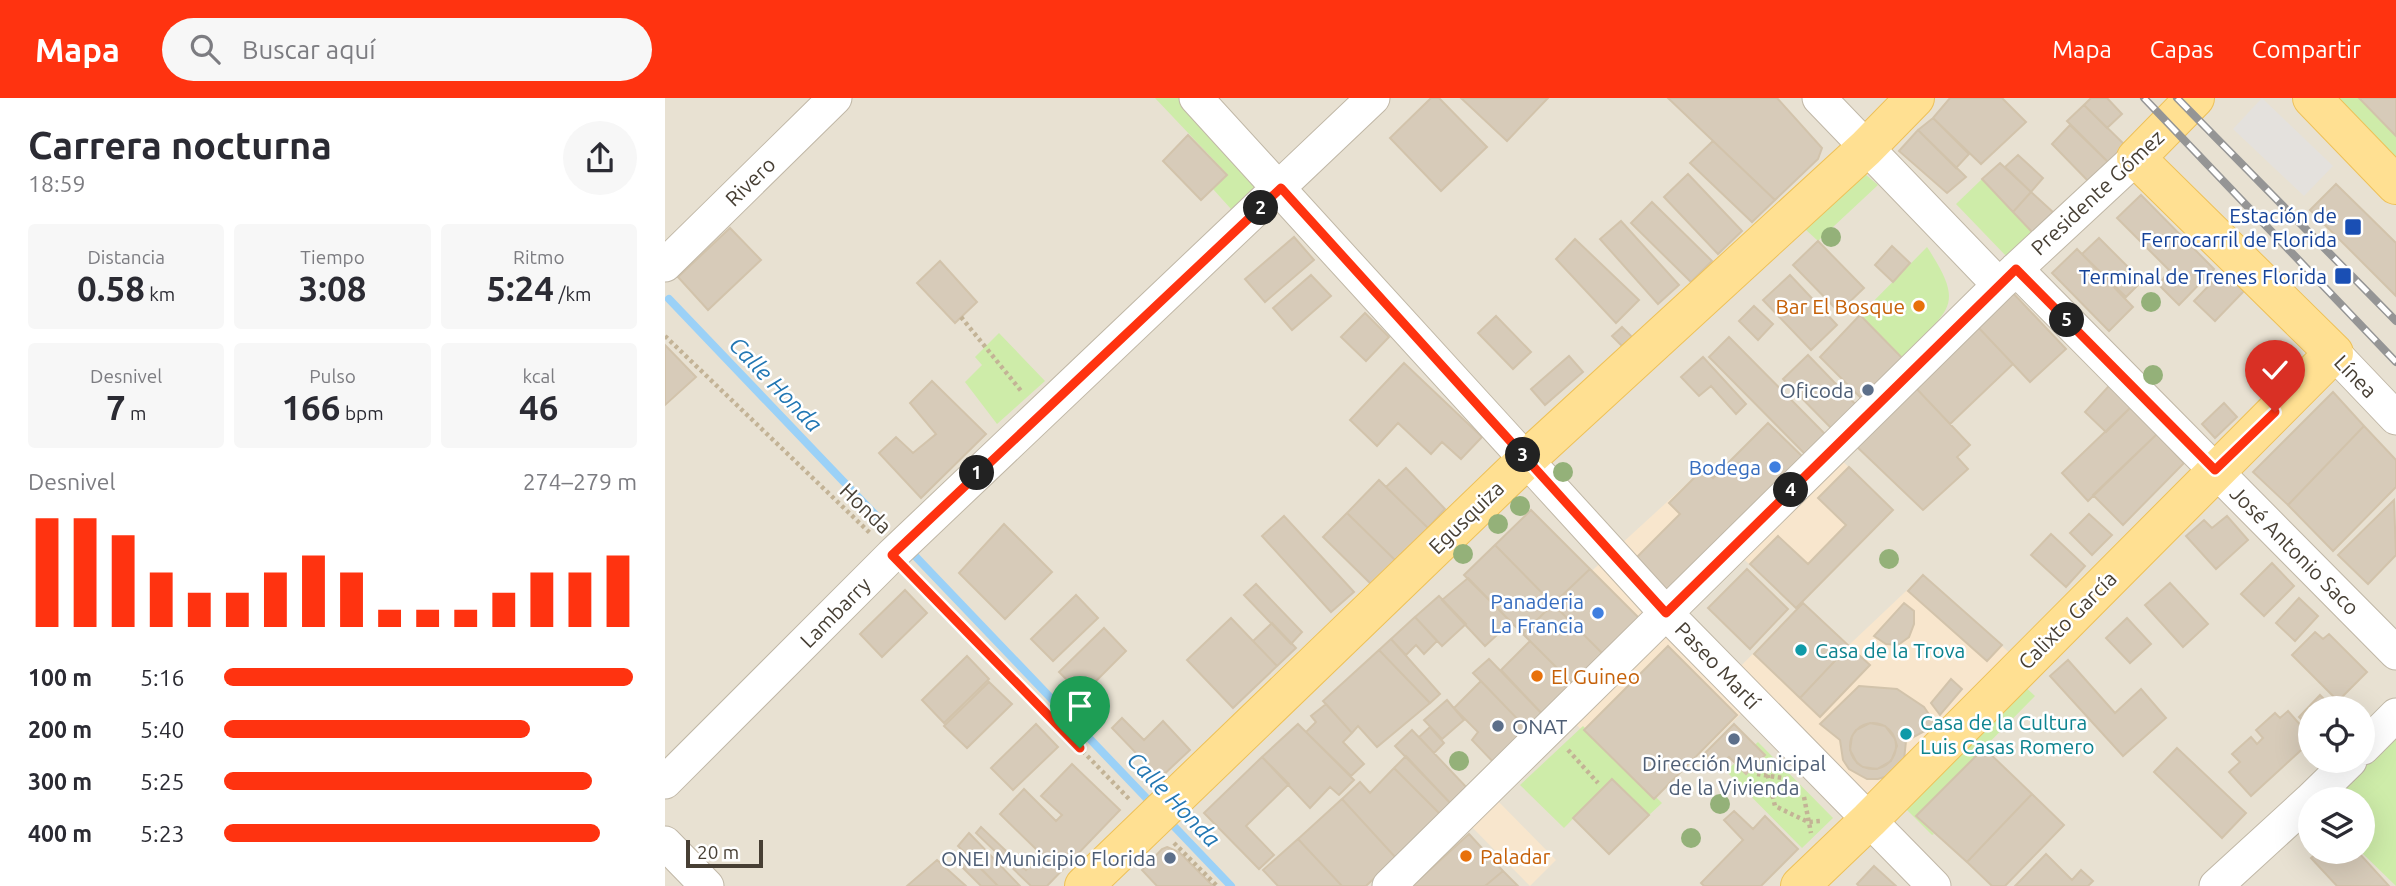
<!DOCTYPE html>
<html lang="es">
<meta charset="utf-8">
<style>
:root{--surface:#fff;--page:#f7f7f7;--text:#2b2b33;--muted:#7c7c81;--accent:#ff3310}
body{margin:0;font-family:Ubuntu,sans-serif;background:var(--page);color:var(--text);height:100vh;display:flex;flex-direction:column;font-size:26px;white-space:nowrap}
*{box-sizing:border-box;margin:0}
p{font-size:23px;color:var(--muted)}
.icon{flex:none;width:38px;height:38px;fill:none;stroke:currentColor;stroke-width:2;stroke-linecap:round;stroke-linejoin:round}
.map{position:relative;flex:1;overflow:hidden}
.details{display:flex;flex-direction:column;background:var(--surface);width:665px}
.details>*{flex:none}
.buttons{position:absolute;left:1633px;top:598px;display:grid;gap:14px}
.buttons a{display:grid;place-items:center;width:77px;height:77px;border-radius:50%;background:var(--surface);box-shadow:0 7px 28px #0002;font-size:35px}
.scale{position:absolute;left:21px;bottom:18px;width:77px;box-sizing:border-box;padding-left:7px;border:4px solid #473f34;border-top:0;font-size:19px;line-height:24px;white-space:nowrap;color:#473f34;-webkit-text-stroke:5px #fff;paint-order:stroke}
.pin{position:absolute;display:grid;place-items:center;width:60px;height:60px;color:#fff;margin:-72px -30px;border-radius:50% 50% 50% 0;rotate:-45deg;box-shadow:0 0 7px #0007}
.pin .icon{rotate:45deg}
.km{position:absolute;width:35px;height:35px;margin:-18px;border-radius:50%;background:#222;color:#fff;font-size:19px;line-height:35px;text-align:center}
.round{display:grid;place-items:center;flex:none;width:74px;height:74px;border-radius:37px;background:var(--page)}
.head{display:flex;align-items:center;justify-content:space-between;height:119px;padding:0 28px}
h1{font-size:38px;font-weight:600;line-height:52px}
.figures{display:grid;grid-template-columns:repeat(3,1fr);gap:10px;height:119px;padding:7px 28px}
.figures div{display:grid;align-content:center;border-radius:7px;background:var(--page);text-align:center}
.figures b{font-size:35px;font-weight:600}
.figures small{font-size:19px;font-weight:400}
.figures p{font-size:19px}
.chart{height:196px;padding:14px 28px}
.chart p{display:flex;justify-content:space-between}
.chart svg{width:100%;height:126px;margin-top:7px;stroke:var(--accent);stroke-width:6}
ul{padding:0 28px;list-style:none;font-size:23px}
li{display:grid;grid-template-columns:112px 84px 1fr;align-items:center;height:52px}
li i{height:18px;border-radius:9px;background:var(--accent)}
header{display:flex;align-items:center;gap:42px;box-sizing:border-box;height:98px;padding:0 35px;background:var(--accent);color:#fff}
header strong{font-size:33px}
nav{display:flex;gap:38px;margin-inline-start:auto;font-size:24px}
.search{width:490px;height:63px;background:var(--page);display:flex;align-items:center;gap:18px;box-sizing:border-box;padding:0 24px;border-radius:38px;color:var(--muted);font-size:26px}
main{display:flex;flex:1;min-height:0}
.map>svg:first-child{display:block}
</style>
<header>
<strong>Mapa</strong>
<div class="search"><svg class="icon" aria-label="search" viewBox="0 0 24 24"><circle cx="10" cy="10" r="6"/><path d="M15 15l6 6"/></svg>Buscar aquí</div>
<nav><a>Mapa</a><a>Capas</a><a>Compartir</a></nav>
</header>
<main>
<section class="details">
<div class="head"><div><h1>Carrera nocturna</h1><p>18:59</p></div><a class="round"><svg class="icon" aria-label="share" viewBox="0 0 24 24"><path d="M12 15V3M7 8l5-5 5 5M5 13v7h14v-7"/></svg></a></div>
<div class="figures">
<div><p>Distancia</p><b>0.58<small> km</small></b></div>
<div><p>Tiempo</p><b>3:08</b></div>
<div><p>Ritmo</p><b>5:24<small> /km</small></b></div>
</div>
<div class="figures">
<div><p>Desnivel</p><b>7<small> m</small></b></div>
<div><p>Pulso</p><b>166<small> bpm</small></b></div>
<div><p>kcal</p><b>46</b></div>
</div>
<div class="chart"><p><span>Desnivel</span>274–279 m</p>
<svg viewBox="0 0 160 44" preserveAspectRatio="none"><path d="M5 44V6M15 44V6M25 44V12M35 44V25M45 44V32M55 44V32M65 44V25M75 44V19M85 44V25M95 44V38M105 44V38M115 44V38M125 44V32M135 44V25M145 44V25M155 44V19"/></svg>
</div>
<ul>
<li><b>100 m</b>5:16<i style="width:99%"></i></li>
<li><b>200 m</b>5:40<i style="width:74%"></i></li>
<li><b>300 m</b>5:25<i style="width:89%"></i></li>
<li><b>400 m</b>5:23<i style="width:91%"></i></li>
</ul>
</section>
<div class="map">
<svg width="1731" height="788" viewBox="0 0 1731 788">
<rect width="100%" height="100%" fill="#f4efe4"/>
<!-- residential -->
<path fill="#e8e1d2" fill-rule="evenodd" d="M0 0H1731V788H0ZM1645 611H1698V663H1645ZM1645 702H1698V754H1645Z"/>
<!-- commercial -->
<path fill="#f8e6cd" d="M1103 325 1149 369 1166 352 1228 412 1131 510 1067 450 1001 514 1065 579 1138 505 1184 547 1258 477 1358 567 1204 722 1088 604 989 701 899 615 912 590 858 536 1038 371 1048 380Z
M828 698 891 762 865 788 802 724Z"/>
<!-- green -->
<path fill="#ceeca9" d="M490 0H516L591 84 588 93 566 111 548 91 562 76Z
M1647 0H1731V87Z
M1200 76 1213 87 1153 143 1140 131Z
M1317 81 1368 135 1342 159 1291 106Z
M1262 149C1303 211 1282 211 1237 259L1195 217Z
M334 235 380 283 332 326 300 284 317 267 310 259Z
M1358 587 1370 598 1252 718 1269 736 1267 737 1238 708Z
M1731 617V788L1696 754 1698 702H1645Z
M918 628 997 705 984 717 947 681 899 730 855 687Z
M1093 644 1168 720 1137 750 1061 673Z"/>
<!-- parking -->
<path fill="#e4e1dd" d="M1597 0 1668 68 1639 98 1568 31Z"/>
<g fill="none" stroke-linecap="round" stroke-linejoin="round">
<!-- stream -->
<path stroke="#9bd1f7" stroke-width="8" d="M4 201 220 427
M251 459 488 707
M502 721 566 788"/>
</g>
<!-- building -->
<path fill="#d7cbb9" stroke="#d2c3ab" stroke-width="2" fill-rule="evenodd" d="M766 0H774L822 49 776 93 725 40Z
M796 0H883L842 43Z
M1003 0H1112L1157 50 1153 61 1110 102Z
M1285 0H1337L1361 24 1316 66 1268 20Z
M1426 0H1442L1457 16 1442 30 1419 7Z
M1694 0H1731V38Z
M1419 7 1464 51 1447 68 1402 23Z
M1268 20 1304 56 1291 70 1253 32Z
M1405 27 1447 68 1427 87 1387 46Z
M1253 32 1301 79 1282 95 1234 53Z
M523 37 562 77 536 102 498 63Z
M1048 43 1110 102 1087 124 1025 65Z
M1353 57 1378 80 1366 94 1340 69Z
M1335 65 1366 94 1348 114 1317 81Z
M1023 76 1077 133 1053 156 999 99Z
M1671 86 1731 145V198L1645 112Z
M1366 94 1389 115 1368 135 1348 114Z
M1476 97 1549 171 1514 207 1494 187 1504 172 1452 120Z
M987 104 1047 163 1026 184 966 125Z
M956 123 1014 187 993 206 935 141Z
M65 130 96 162 43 212 13 179Z
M629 139 649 162 600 204 580 181Z
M1434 140 1477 183 1461 199 1417 156Z
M910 141 974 202 951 225 891 161Z
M1153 143 1199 190 1174 214 1128 167Z
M1227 148 1245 165 1228 184 1210 167Z
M1412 151 1468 209 1444 233 1387 175Z
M275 163 312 204 290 225 252 185Z
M1558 173 1579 193 1550 223 1529 203Z
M646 177 666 198 627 232 608 210Z
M1125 177 1172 227 1146 252 1098 202Z
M1348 195 1401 251 1365 284 1312 228Z
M1089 208 1108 226 1093 242 1074 223Z
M700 215 724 239 701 263 676 239Z
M1195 217 1244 267 1203 307 1155 259Z
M831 218 866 254 848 271 813 235Z
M1312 228 1348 266 1285 326 1249 288Z
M957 229 967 239 957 248 947 238Z
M1064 239 1160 336 1140 356 1044 259Z
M0 247 31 279 0 307Z
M1143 257 1195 311 1170 334 1118 281Z
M904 258 918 274 880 307 866 291Z
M1038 259 1081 306 1071 316 1046 288 1034 298 1016 279Z
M739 265 817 339 796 361 777 344 766 356 733 325 712 348 685 322Z
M267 283 321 336 256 400 214 355 231 339 248 355 271 336 245 305Z
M1249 288 1305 347 1292 359 1303 371 1258 412 1190 347Z
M1444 288 1466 309 1441 334 1420 314Z
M1668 294 1699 328 1623 407 1588 374Z
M1559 305 1572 319 1550 340 1537 326Z
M1466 309 1492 336 1423 403 1397 375Z
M1103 325 1141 362 1004 499 968 463 1015 416 1004 405 1038 371 1048 380Z
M1699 328 1731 362V389L1668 453 1623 407Z
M1492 336 1519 365 1458 427 1428 397Z
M1184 369 1228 412 1131 510 1085 466 1113 438 1143 466 1181 427 1153 400Z
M741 370 780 411 763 430 721 389Z
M714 382 763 430 730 462 682 415Z
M1729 402 1731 457 1703 486 1673 457Z
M866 412 925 471 888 506 830 447Z
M682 415 730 462 706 486 658 439Z
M1424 416 1447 437 1427 457 1405 435Z
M619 418 689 494 666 514 597 438Z
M1562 418 1583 442 1551 471 1521 438 1539 422 1547 430Z
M339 426 387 474 340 521 294 475Z
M1386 436 1420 468 1401 489 1366 457Z
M830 447 888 506 858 536 799 477Z
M1607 465 1629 488 1599 518 1576 496Z
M925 471 978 524 942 560 888 506Z
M1082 471 1123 511 1085 551 1043 510Z
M1258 477 1337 547 1322 563 1243 493Z
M803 480 846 524 820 548 777 502Z
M1505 485 1543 526 1518 549 1480 507Z
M591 486 637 534 626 546 579 497Z
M240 492 262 515 217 559 195 536Z
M411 497 433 520 388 563 366 541Z
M774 498 801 526 777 548 750 519Z
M1634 500 1653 518 1630 543 1611 525Z
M1138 505 1184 548 1135 600 1089 556Z
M1239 505 1249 513V526L1244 539 1233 547 1221 546 1209 538Z
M888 506 942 560 912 590 858 536Z
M750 519 772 543 759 556 751 547 741 557 726 541Z
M566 520 612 568 568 610 522 562Z
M1462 520 1486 546 1465 565 1441 540Z
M607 525 631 550 612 568 588 543Z
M439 530 461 553 417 597 394 574Z
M1650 534 1658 541 1664 536 1702 574 1673 603 1627 557Z
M726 541 775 596 765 605 714 552Z
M865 543 912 590 881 620 836 572Z
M1003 548 1072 617 989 701 919 632Z
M1184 548 1205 567 1155 619 1135 600Z
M714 552 765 605 712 649 693 628 687 635 658 603Z
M302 558 324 581 279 625 257 602Z
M824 561 881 620 865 634 808 575Z
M1403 562 1450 615 1476 591 1501 620 1458 658 1385 578Z
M1286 581 1297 591 1275 617 1266 605Z
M816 583 865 634 832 668 807 642 813 634 789 610Z
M324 584 347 606 302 650 279 628Z
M1194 588 1232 591 1259 609 1271 627 1241 643 1239 662 1223 678 1213 681H1202L1184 671 1178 662 1175 642 1155 626ZM1205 625 1220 628 1230 641 1232 648 1226 663 1212 671 1198 669 1192 665 1185 652 1187 638 1191 632Z
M1655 597 1669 611H1645V630L1634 619Z
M782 602 799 622 777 641 759 622Z
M661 606 687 635 678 644 699 666 686 678 641 634 651 624 646 618Z
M1623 613 1645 638V644L1586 698 1564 674 1575 664 1567 656 1586 639 1592 646 1598 640 1591 632 1610 615 1615 620Z
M457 620 479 642 498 623 525 652 495 680 447 630Z
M1185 648a23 23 0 1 1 46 0a23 23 0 1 1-46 0Z
M371 626 393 649 348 692 326 670Z
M633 626 689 682 674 697 665 689 645 710 597 659Z
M1069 626 1100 657 1081 676 1064 659 1054 669 1040 655Z
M765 629 779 645 769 655 754 639Z
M747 632 804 692 788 708 730 648Z
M1319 650 1367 696 1302 764 1251 718Z
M1512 650 1581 715 1557 740 1489 674Z
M741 658 788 708 777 718 729 670Z
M597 659 624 686 581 728 609 757 594 771 539 715Z
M407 666 455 712 382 788H366L311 735 316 729 361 772 376 756 335 716 359 691 391 723 397 717 376 698Z
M729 670 777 718 731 760 677 701 695 684 705 695Z
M947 681 984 717 944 756 908 720Z
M1367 696 1399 727 1340 788H1327L1302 764Z
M677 701 731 760 701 788H677L633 741Z
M1069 713 1088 731 1100 718 1133 751 1096 788H1039L1036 785 1078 742 1059 722Z
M304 735 355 788H333L293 748Z
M804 736 838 773 820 788H747Z
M633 741 677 788H613L598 772Z
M502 749 514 754 548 788H492L477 772 497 751Z
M1653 754H1693L1724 788H1672L1646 760Z
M302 756 333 788H316L293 765Z
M1381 756 1407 782 1416 772 1428 783 1423 788H1350Z
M272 762 301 788H242Z
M1209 768 1231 788H1194L1192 786Z
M838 773 853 788H820Z"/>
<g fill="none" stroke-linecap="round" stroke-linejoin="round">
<!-- minor casing -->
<g stroke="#c0b7a6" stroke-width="35">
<path id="minor" d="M531 0 1001 515 1269 788
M1154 0 1334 187
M0 167 170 0
M1351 171 1731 555
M1669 255 1731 320
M1698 650 1731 617
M0 684 227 457 708 0
M1645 702 1685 663
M0 745 42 788
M724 788 1334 187 1471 60
M1551 788 1645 702"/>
</g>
<!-- major casing -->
<g stroke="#eec158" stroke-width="40">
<path id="major" d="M1647 0 1731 87
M419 788 862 361 1201 50 1250 0
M1135 788 1204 722 1669 255 1471 60 1530 0"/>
</g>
<!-- path -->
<path stroke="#c3b396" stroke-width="4.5" stroke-dasharray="3.5 3.5" stroke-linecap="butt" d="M296 219 357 294
M0 238 206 436
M247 477 465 702
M903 652 933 685
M1105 663 1103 679 1110 708 1143 724 1156 723
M1092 676 1124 681
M1139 699 1146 735
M509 745 552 788"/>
<!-- minor -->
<use href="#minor" stroke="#fff" stroke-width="33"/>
<!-- major -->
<use href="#major" stroke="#ffe092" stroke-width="38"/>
<!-- rail casing -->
<g stroke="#959595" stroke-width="8">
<path id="rail" d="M1479 0 1731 264
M1512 0 1731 223"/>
</g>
<!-- rail -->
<use href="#rail" stroke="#fff" stroke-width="5" stroke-dasharray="16" stroke-linecap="butt"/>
</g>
<!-- trees -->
<g fill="#94b179">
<circle cx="1166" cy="139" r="10"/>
<circle cx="1486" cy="204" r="10"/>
<circle cx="1488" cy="277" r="10"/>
<circle cx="898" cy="374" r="10"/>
<circle cx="855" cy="408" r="10"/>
<circle cx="833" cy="426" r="10"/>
<circle cx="798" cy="456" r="10"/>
<circle cx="1224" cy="461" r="10"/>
<circle cx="794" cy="663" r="10"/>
<circle cx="1055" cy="706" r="10"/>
<circle cx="1026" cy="740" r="10"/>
</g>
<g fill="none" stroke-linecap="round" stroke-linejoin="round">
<!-- route casing -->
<g stroke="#fff" stroke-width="14">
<path id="route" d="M415 650 227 457 616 90 1001 515 1351 171 1550 372 1610 314"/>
</g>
<!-- route -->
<use href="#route" stroke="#ff3310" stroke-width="9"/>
</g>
<!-- markers -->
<g fill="#1a4fb4" stroke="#fff" stroke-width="2.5">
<rect x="1679" y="120" width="18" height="18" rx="3.5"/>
<rect x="1669" y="169" width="18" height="18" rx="3.5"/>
</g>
<g fill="#e8710a" stroke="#fff" stroke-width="2.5">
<circle cx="1254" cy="208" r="7"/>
<circle cx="872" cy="578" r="7"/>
<circle cx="801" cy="758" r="7"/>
</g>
<g fill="#5c6f8a" stroke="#fff" stroke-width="2.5">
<circle cx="1203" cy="292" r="7"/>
<circle cx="833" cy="628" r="7"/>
<circle cx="1069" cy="641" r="7"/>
<circle cx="505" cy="760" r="7"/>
</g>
<g fill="#3f7fe0" stroke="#fff" stroke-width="2.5">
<circle cx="1110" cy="369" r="7"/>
<circle cx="933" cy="515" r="7"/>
</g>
<g fill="#0f9aa8" stroke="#fff" stroke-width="2.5">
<circle cx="1136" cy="552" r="7"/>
<circle cx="1241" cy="636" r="7"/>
</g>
<g text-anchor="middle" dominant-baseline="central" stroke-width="5" stroke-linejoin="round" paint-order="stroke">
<!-- street labels -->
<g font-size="21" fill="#473f34" stroke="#fff">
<text transform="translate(85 83) rotate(-44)">Rivero</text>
<text transform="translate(1432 94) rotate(-43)">Presidente Gómez</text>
<text transform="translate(1691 278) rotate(46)">Línea</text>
<text transform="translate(201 410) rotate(44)">Honda</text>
<text transform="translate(801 419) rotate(-44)">Egusquiza</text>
<text transform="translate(1630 452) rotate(45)">José Antonio Saco</text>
<text transform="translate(170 514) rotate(-45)">Lambarry</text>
<text transform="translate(1402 522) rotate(-45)">Calixto García</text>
<text transform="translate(1053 567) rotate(46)">Paseo Martí</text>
</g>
<!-- transit labels -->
<g font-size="21" fill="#164399" stroke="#fff" text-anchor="end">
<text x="1672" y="117">Estación de<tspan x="1672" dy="24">Ferrocarril de Florida</tspan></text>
<text x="1662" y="178">Terminal de Trenes Florida</text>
</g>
<!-- food labels -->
<g font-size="21" fill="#c56008" stroke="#fff" text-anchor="start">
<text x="1240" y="208" text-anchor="end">Bar El Bosque</text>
<text x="886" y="578">El Guineo</text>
<text x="815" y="758">Paladar</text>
</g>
<!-- service labels -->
<g font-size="21" fill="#4e5e75" stroke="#fff" text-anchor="end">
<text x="1189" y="292">Oficoda</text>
<text x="847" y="628" text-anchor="start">ONAT</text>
<text x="1069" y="665" text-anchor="middle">Dirección Municipal<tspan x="1069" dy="24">de la Vivienda</tspan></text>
<text x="491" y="760">ONEI Municipio Florida</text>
</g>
<!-- shop labels -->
<g font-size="21" fill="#366cbe" stroke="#fff" text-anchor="end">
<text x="1096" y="369">Bodega</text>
<text x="919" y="503">Panaderia<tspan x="919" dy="24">La Francia</tspan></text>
</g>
<!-- culture labels -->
<g font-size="21" fill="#0d838f" stroke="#fff" text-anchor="start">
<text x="1150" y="552">Casa de la Trova</text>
<text x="1255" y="624">Casa de la Cultura<tspan x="1255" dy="24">Luis Casas Romero</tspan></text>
</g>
<!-- water labels -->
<g font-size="23" font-style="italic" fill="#2277b3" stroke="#fff">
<text transform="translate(111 286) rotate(46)">Calle Honda</text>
<text transform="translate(509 701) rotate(46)">Calle Honda</text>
</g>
</g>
</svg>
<div class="buttons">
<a><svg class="icon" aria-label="locate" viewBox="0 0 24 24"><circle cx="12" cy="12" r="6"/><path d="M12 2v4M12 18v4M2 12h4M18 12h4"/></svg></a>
<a><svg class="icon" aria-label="layers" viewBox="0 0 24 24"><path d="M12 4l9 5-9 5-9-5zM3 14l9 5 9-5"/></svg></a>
</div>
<div class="scale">20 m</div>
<div class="pin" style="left:415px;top:650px;background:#1e9e55"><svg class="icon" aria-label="arrive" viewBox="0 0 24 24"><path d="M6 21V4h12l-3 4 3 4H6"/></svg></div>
<div class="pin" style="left:1610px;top:314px;background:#d93025"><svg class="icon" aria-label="check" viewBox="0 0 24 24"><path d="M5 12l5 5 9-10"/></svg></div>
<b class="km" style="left:312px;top:375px">1</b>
<b class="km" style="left:596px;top:110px">2</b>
<b class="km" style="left:858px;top:357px">3</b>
<b class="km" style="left:1126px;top:392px">4</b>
<b class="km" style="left:1402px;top:222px">5</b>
</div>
</main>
